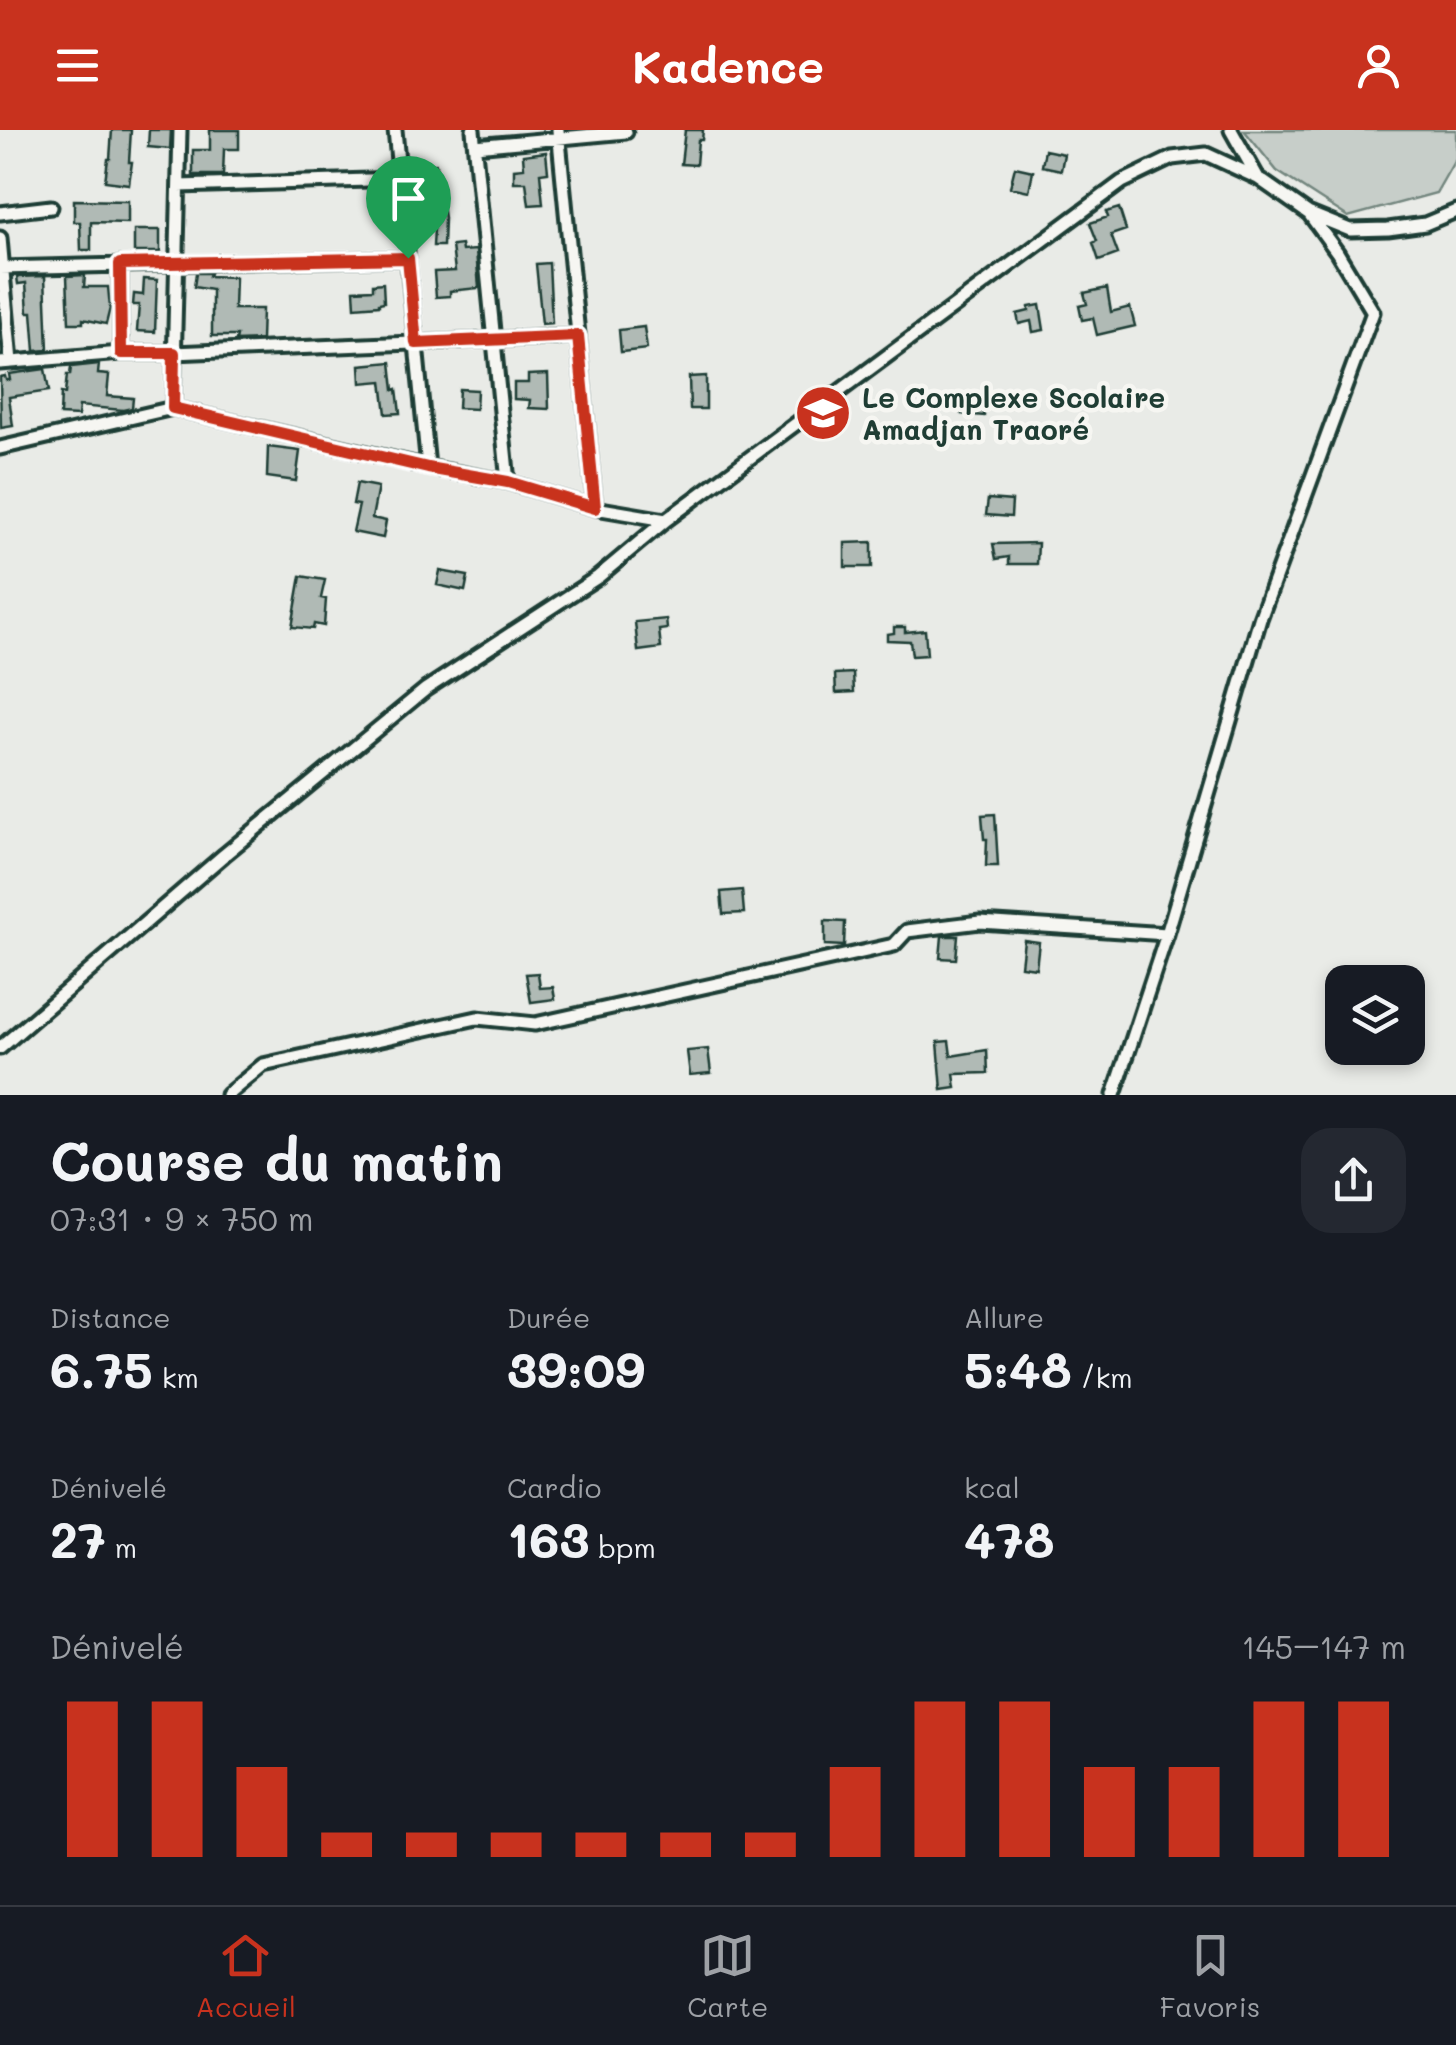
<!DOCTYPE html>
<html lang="fr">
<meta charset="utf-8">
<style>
:root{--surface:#171b24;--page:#242831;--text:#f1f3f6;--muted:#9ea1a6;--line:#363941;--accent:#c8321e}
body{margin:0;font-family:Mali,sans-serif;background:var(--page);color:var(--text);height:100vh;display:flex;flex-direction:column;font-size:38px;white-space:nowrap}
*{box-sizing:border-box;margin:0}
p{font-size:32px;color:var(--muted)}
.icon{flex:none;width:55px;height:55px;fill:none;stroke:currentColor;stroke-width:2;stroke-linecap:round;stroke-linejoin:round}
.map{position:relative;height:965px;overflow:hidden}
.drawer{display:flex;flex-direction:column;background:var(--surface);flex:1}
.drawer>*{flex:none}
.tools{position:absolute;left:1325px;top:835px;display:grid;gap:20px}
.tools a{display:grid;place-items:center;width:100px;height:100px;border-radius:20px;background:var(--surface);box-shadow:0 5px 15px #0003;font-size:50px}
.pin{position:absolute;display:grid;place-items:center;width:85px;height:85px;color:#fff;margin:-102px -42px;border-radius:50% 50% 50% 0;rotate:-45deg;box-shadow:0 0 10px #0007}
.pin .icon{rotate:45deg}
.round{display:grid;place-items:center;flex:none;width:105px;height:105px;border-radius:30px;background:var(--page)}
.head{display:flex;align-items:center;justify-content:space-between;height:170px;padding:0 50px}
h1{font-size:55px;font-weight:800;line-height:75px}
.figures{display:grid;grid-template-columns:repeat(3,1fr);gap:15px;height:170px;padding:10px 50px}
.figures div{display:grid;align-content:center}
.figures b{font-size:50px;font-weight:800}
.figures small{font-size:28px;font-weight:400}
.figures p{font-size:28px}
.chart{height:280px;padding:20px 50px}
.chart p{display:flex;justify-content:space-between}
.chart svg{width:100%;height:180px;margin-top:10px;stroke:var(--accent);stroke-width:6}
header{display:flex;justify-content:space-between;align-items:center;height:130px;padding:0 50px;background:var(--accent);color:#fff;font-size:45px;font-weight:800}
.dock{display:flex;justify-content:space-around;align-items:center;height:140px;border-top:2px solid var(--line);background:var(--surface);font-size:28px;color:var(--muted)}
.dock a{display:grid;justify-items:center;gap:5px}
.dock .current{color:var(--accent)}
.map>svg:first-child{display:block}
</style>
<header><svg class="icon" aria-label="menu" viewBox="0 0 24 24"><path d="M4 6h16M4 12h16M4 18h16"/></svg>Kadence<svg class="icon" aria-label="person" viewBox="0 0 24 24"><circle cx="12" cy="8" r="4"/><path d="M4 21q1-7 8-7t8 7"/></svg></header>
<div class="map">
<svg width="1456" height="965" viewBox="0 0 1456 965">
<rect width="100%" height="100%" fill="#e9ebe7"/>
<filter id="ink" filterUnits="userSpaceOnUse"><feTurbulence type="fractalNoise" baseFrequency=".01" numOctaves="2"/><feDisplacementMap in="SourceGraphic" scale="20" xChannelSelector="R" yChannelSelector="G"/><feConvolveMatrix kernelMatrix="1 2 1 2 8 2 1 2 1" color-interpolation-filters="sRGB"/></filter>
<g filter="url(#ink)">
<!-- green -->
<path fill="#c7cec9" stroke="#73867e" stroke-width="2.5" d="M1244 0H1456V28L1436 63 1348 87 1277 41Z"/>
<!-- building -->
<path fill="#b0bab5" stroke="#1f3d34" stroke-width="2.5" d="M112 0H131L129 32H132L129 54 105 51 108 29H110Z
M149 0H171L170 19 148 17Z
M210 0H239V19H224L223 45H193V20H210Z
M685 0H703L702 10H698L696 35 681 34Z
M1045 20 1064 24 1061 40 1042 36Z
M546 22 548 42 540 43 543 74 529 75 526 52H514V39L524 38 523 25Z
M436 34 444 88 443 116H433L434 99H432L428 63 426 35Z
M1015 37 1033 41 1029 61 1010 57Z
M74 70 128 71V93L91 92V120H81L80 92H74Z
M1119 78 1126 100 1111 105 1118 124 1099 131 1093 113 1097 111 1090 93 1108 87 1106 82Z
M134 100H160V122H134Z
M461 115 462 121 476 120 479 158 450 161V166L436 167 434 142 455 141 452 116Z
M549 133 552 193 542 194 536 134Z
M196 143H210L209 146 235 147 234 179H262L261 210 236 211 237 206H212V160L194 157Z
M85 145 84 157H108L110 178 106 194 83 189V193H69L67 146Z
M45 146 48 220 35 221 32 182H28L26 153 18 154 17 147Z
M144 149 157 150 155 202 137 201 139 175H133L134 164 143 165Z
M383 153 384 172 379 173V175L355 177 354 160 373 159V154Z
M1107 158 1111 182 1130 177 1135 196 1097 205 1093 188 1082 190 1079 176 1087 174 1084 163Z
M1040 175 1044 200 1033 202 1031 191 1019 194 1017 184 1029 181V177Z
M644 197 647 219 621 222 619 200Z
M391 232 394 260 397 259 400 283 386 284 382 251 361 253 360 235Z
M99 234 98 244 109 245 107 266 133 268 132 278 123 280 79 276 78 286 60 285 61 263 65 264 67 245H70L71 237Z
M45 239 49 261 9 267 13 296 1 298 0 247 5 246 6 250H10L9 244Z
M548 244 549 279 529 278 530 270 514 269V253H528V245Z
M706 246V279H690L689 247Z
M459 259 477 260 476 279 458 278Z
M964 266 985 268 984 286 962 284Z
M268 317 300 321 296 351 267 347Z
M357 353 378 357 372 388 386 391 383 408 353 402 359 375 353 374Z
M988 369 1012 371 1011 387 986 385Z
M872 412V437H845V413Z
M1038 413 1037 434H1009V427L996 429 993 414Z
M440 441 468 446 465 461 437 455Z
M301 446 325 450 321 468 326 469 324 496 314 494 313 499 292 497Z
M666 489 667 499 659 500 661 518 638 521 635 492Z
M894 497H905V502L925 500 927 525 912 526 910 511 887 510V504L894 503Z
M853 543 854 562 836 563 835 544Z
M995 684 998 736H986L987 709H984L982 685Z
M742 760 744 783 723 784 721 762Z
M825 791 845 792 844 816 825 815Z
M942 806H958L956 829 940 828Z
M1024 810 1039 812 1036 838 1021 836Z
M538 843 540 858 553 857 555 869 531 872 526 844Z
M949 911 951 926 987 920 988 943 954 944 956 958 942 960 938 912Z
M708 919 711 943 690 945 687 921Z"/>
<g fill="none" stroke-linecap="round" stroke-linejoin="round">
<!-- minor casing -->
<g stroke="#1f3d34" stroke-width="19">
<path id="minor" d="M395 0 428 337
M473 0 508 352
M558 0 595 378
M1231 0 1258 48
M475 16 626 2
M179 56 400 49
M0 83 51 77
M0 108 11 232
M120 134 121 223
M0 138 408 128
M0 233 121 223H174L578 206
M173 278 180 0
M0 318 173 278 428 337 508 352 595 378 666 390
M0 918 224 725 426 559 598 447 666 390 1122 52 1172 28 1206 24 1258 48 1308 83 1350 100 1388 99 1425 94 1456 81
M227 965 263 935 477 888 535 894 894 815 907 801 980 792 1167 804
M1114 965 1167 804 1260 489 1373 182 1337 122 1310 85"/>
</g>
<!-- minor -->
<use href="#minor" stroke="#f6f6f2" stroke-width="11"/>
</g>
</g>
<g fill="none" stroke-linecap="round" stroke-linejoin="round" filter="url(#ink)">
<!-- route casing -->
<g stroke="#fff" stroke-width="20">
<path id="route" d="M408 128 416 213 578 206 595 378 508 352 428 338 173 278 174 223H121L120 134Z"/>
</g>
<!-- route -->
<use href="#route" stroke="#c8321e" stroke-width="12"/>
</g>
<!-- icons -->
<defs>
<g id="school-disc" transform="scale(2.875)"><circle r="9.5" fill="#c8321e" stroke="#f6f6f2"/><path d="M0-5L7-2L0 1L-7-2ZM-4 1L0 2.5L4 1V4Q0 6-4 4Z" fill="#fff"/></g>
</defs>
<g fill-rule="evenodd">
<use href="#school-disc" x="823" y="283"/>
</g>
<g text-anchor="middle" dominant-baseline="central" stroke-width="9" stroke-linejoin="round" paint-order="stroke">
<!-- poi labels -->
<g font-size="28" font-weight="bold" fill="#1f3d34" stroke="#f6f6f2" text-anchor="start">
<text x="862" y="267">Le Complexe Scolaire<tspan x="862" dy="32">Amadjan Traoré</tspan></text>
</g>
</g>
</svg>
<div class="tools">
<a><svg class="icon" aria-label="layers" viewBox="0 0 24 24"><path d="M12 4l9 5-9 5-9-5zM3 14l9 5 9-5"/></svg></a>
</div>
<div class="pin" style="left:408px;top:128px;background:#1e9e55"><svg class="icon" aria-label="arrive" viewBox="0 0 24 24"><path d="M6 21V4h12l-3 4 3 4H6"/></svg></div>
</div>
<section class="drawer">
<div class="head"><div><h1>Course du matin</h1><p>07:31 · 9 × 750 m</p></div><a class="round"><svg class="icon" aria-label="share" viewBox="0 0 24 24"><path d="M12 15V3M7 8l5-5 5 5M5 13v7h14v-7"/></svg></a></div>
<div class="figures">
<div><p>Distance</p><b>6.75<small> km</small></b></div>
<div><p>Durée</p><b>39:09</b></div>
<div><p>Allure</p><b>5:48<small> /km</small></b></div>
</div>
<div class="figures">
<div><p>Dénivelé</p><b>27<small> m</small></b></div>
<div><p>Cardio</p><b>163<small> bpm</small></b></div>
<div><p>kcal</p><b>478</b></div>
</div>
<div class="chart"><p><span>Dénivelé</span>145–147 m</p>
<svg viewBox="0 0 160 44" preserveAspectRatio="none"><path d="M5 44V6M15 44V6M25 44V22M35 44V38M45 44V38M55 44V38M65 44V38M75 44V38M85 44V38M95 44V22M105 44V6M115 44V6M125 44V22M135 44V22M145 44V6M155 44V6"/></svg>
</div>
</section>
<nav class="dock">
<a class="current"><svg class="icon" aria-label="home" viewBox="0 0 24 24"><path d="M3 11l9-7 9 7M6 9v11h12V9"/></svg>Accueil</a>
<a><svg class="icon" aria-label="map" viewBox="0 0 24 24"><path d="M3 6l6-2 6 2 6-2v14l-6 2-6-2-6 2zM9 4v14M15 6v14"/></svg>Carte</a>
<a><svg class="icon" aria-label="saved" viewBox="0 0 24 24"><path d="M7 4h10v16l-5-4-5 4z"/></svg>Favoris</a>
</nav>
